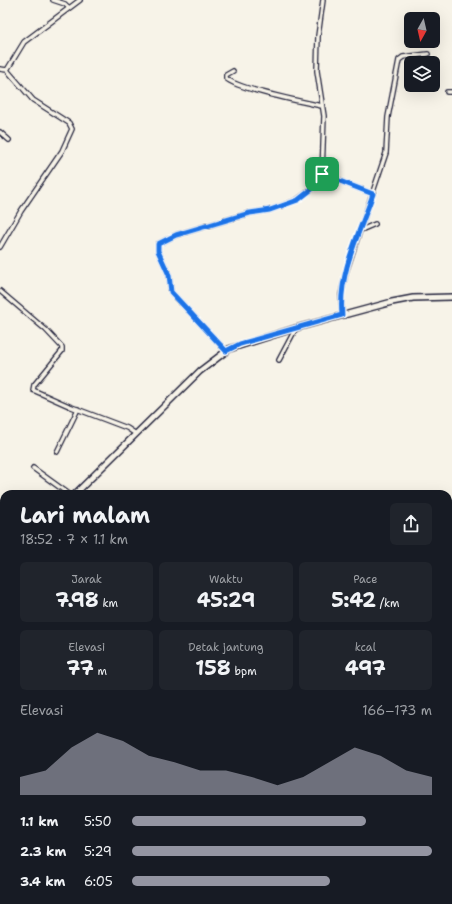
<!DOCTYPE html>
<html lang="id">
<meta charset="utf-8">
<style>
:root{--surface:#171b24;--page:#20242c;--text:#f1f3f6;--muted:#9ea1a6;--accent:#9495a2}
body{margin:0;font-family:"Shantell Sans",sans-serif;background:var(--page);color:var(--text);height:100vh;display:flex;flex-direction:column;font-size:15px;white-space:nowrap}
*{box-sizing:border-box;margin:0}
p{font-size:13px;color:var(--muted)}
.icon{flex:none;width:22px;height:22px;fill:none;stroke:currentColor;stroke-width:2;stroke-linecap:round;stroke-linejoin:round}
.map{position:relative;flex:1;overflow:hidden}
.sheet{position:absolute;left:0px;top:490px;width:452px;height:414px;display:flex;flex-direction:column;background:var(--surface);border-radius:12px 12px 0 0;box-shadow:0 4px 16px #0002}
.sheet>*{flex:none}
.needle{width:26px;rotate:188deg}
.buttons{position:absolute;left:404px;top:12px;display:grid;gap:8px}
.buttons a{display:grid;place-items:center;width:36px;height:36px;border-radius:6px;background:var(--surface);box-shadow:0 4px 16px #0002;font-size:20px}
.pin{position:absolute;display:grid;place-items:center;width:34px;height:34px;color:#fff;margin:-17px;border-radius:8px;box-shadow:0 2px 6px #0006}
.round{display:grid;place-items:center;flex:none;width:42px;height:42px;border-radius:6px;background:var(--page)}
.overview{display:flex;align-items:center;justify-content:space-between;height:68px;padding:0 20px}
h1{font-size:22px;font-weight:700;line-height:30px}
.stats{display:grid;grid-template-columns:repeat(3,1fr);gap:6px;height:68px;padding:4px 20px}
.stats div{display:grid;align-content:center;border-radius:6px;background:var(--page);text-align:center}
.stats b{font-size:20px;font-weight:700}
.stats small{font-size:11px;font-weight:400}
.stats p{font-size:11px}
.chart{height:112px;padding:8px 20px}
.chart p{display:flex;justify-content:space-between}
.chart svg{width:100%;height:72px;margin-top:4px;fill:var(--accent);opacity:.7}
ul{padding:0 20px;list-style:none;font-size:13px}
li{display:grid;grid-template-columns:64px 48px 1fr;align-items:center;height:30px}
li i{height:10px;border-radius:5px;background:var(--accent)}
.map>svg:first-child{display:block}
</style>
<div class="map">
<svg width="452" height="904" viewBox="0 0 452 904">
<rect width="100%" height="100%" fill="#f7f3e8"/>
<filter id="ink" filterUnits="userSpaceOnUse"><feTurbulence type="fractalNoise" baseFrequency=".025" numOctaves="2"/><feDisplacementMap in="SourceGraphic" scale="8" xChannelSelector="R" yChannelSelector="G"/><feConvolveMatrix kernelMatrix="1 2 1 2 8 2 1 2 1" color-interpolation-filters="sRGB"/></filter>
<g filter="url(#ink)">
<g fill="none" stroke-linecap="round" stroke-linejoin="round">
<!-- stream -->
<path stroke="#6c90b0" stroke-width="1" d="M448 745 452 742
M181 904 189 900"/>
<!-- street casing -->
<g stroke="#22223b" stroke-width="6">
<path id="street" d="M53 0 65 4 69 8
M0 69 7 70 33 100 69 123 72 129 62 151 21 211 0 247
M7 70 24 42 80 0
M233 71 226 75V78C236 89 304 102 322 106
M447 92H452
M0 132 9 140
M322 174 324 116 317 71 318 36 323 0
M361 230 375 224
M0 291 46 330 62 347V351L34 385 33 390 69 406 127 428 136 434
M342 315 341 295 346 272 386 153 388 117 399 60 403 57 428 54
M226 351 171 292 169 275 158 251V244L176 235 250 213 270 210 297 200 312 189 322 174 373 194
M279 360 296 328
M57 452 78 409
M33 468 69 494
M0 568 4 565
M448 665 452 667
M448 685 452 682
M448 788 452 789
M0 808 4 810
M139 900 142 904
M167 904 173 900
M285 904 292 900"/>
</g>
<!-- secondary casing -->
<g stroke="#22223b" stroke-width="8">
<path id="secondary" d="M75 494 200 371 229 349 296 328 392 302 413 298 452 297
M0 537H4"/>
</g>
<!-- street -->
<use href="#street" stroke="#f7f3e8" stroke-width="3.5"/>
<!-- secondary -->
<use href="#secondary" stroke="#f7f3e8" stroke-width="5"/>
</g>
</g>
<g fill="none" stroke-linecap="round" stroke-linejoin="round" filter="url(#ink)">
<!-- route casing -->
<g stroke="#fff" stroke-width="8">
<path id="route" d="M322 174 373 194C360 232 338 273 342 315L240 344 226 351 171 292 169 275 158 251V244L176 235 250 213 270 210 298 200 312 189Z"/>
</g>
<!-- route -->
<use href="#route" stroke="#1a73e8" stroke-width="5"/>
</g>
</svg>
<div class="buttons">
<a><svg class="needle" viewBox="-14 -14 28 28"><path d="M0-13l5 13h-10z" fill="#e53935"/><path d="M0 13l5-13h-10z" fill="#9ea1a6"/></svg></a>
<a><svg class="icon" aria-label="layers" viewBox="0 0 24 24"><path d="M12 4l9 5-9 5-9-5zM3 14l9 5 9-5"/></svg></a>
</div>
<div class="pin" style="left:322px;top:174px;background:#1e9e55"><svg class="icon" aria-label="arrive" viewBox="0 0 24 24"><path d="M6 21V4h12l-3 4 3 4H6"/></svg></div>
<section class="sheet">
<div class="overview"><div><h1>Lari malam</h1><p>18:52 · 7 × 1.1 km</p></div><a class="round"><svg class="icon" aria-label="share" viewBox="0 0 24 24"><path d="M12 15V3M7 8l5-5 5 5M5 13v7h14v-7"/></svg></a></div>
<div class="stats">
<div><p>Jarak</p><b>7.98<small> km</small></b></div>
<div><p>Waktu</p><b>45:29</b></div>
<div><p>Pace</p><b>5:42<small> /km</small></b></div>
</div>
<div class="stats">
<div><p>Elevasi</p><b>77<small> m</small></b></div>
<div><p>Detak jantung</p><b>158<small> bpm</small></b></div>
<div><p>kcal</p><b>497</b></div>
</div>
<div class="chart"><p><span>Elevasi</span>166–173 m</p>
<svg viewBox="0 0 160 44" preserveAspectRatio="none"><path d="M0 44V33L10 29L20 15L30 6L40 11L50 20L60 24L70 29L80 29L90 33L100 38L110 33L120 24L130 15L140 20L150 29L160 33V44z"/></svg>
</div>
<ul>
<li><b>1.1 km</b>5:50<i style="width:78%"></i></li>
<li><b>2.3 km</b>5:29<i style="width:100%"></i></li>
<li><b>3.4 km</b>6:05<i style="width:66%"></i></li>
</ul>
</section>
</div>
